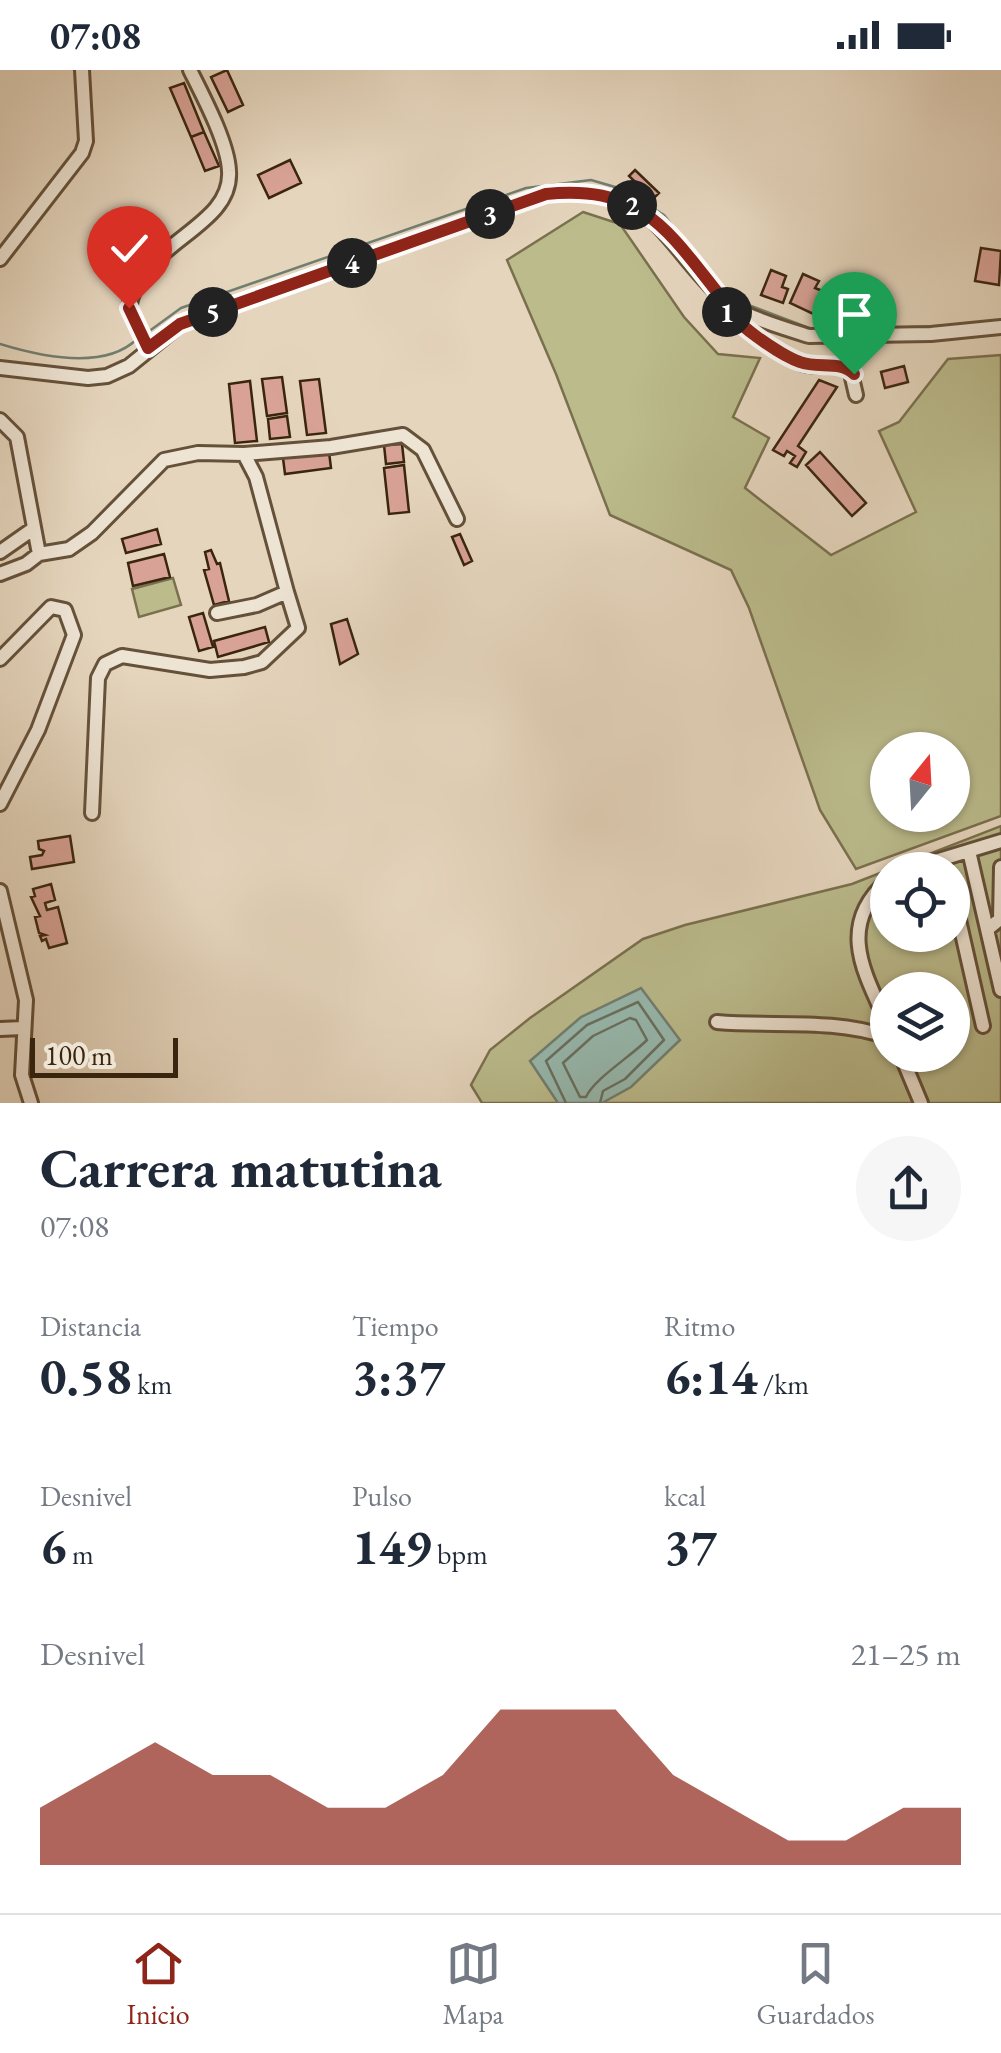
<!DOCTYPE html>
<html lang="es">
<meta charset="utf-8">
<style>
:root{--surface:#fff;--page:#f6f6f7;--text:#1f2937;--muted:#747a83;--line:#e0e1e3;--accent:#8f2418}
body{margin:0;font-family:"EB Garamond",serif;background:var(--page);color:var(--text);height:100vh;display:flex;flex-direction:column;font-size:38px;white-space:nowrap}
*{box-sizing:border-box;margin:0}
p{font-size:32px;color:var(--muted)}
.icon{flex:none;width:55px;height:55px;fill:none;stroke:currentColor;stroke-width:2;stroke-linecap:round;stroke-linejoin:round}
.map{position:relative;height:1033px;overflow:hidden}
.drawer{display:flex;flex-direction:column;background:var(--surface);flex:1}
.drawer>*{flex:none}
.needle{width:65px;rotate:18deg}
.controls{position:absolute;left:870px;top:662px;display:grid;gap:20px}
.controls a{display:grid;place-items:center;width:100px;height:100px;border-radius:50%;background:var(--surface);box-shadow:0 2px 8px #0004;font-size:50px}
.scale{position:absolute;left:30px;bottom:25px;width:148px;box-sizing:border-box;padding-left:10px;border:5px solid #3a250f;border-top:0;font-size:28px;line-height:35px;white-space:nowrap;color:#3a250f;-webkit-text-stroke:8px #eee4d4;paint-order:stroke}
.pin{position:absolute;display:grid;place-items:center;width:85px;height:85px;color:#fff;margin:-102px -42px;border-radius:50% 50% 50% 0;rotate:-45deg;box-shadow:0 0 10px #0007}
.pin .icon{rotate:45deg}
.km{position:absolute;width:50px;height:50px;margin:-25px;border-radius:50%;background:#222;color:#fff;font-size:28px;line-height:50px;text-align:center}
.round{display:grid;place-items:center;flex:none;width:105px;height:105px;border-radius:52px;background:var(--page)}
.head{display:flex;align-items:center;justify-content:space-between;height:170px;padding:0 40px}
h1{font-size:55px;font-weight:700;line-height:75px}
.stats{display:grid;grid-template-columns:repeat(3,1fr);gap:15px;height:170px;padding:10px 40px}
.stats div{display:grid;align-content:center}
.stats b{font-size:50px;font-weight:700}
.stats small{font-size:28px;font-weight:400}
.stats p{font-size:28px}
.chart{height:280px;padding:20px 40px}
.chart p{display:flex;justify-content:space-between}
.chart svg{width:100%;height:180px;margin-top:10px;fill:var(--accent);opacity:.7}
.status{display:flex;justify-content:space-between;align-items:center;height:70px;padding:0 50px;background:var(--surface);direction:ltr}
.status svg{height:28px;fill:currentColor}
.dock{display:flex;justify-content:space-around;align-items:center;height:140px;border-top:2px solid var(--line);background:var(--surface);font-size:28px;color:var(--muted)}
.dock a{display:grid;justify-items:center;gap:5px}
.dock .active{color:var(--accent)}
.map>svg:first-child{display:block}
</style>
<div class="status"><b>07:08</b><svg viewBox="0 0 49 12"><path d="M0 12V9h3v3zM5 12V6h3v6zM10 12V3h3v9zM15 12V0h3v12zM26 1h20v11H26zM47 4h2v5h-2z"/></svg></div>
<div class="map">
<svg width="1001" height="1033" viewBox="0 0 1001 1033">
<rect width="100%" height="100%" fill="#e5d5bd"/>
<filter id="stains"><feTurbulence type="fractalNoise" baseFrequency=".002" numOctaves="4"/><feColorMatrix values="0 0 0 0 .2 0 0 0 0 .09 0 0 0 0 .02 0 0 0 .5 -.17"/></filter>
<radialGradient id="worn" r=".72"><stop offset=".6" stop-color="#630" stop-opacity="0"/><stop offset="1" stop-color="#630" stop-opacity=".3"/></radialGradient>
<!-- green -->
<path fill="#bbbb8c" stroke="#7a704e" stroke-width="2.5" fill-rule="evenodd" d="M583 142 620 154 684 247 718 284 760 288 733 347 769 368 745 418 831 485 916 442 879 361 899 352 948 289 1001 285V746L856 799 820 740 749 538 731 500 610 445 556 304 507 190ZM952 680V745H888V680Z
M173 508 181 535 139 547 132 519Z
M1001 756V1033H482L471 1015 490 980 530 948 643 869 685 855 852 814ZM888 800H952V865H888ZM888 920H952V985H888Z"/>
<!-- water -->
<path fill="#96b9af" stroke="#717e6f" stroke-width="2.5" d="M641 918 680 970 631 1017 602 1033H558L530 991 581 947Z"/>
<g fill="none" stroke-linecap="round" stroke-linejoin="round">
<!-- shore -->
<path stroke="#686f5f" stroke-width="2.5" d="M630 948 636 950 647 970C630 987 594 1009 586 1027H580L563 993 593 966Z
M566 1033 546 991 587 955 638 932 664 970 625 1009 603 1021 600 1033"/>
<!-- stream -->
<path stroke="#717e6f" stroke-width="2.5" d="M890 258 962 255
M148 262 181 238 526 118 591 110 622 119 664 145 730 228 817 261
M0 274C39 286 104 301 137 269"/>
</g>
<!-- building -->
<path fill="#d8a296" stroke="#3a250f" stroke-width="2.5" d="M227 0 243 35 228 42 211 7Z
M184 13 204 62 191 67 170 18Z
M204 62 219 96 205 101 191 67Z
M290 90 301 113 269 128 258 105Z
M635 100 659 123 653 129 629 106Z
M981 178 1001 181 999 215 975 211Z
M771 200 786 206 782 217 788 219 783 233 761 225Z
M803 204 819 211 815 218 835 226 824 249 790 233Z
M904 296 908 312 885 318 881 302Z
M282 307 287 343 267 346 262 309Z
M319 309 326 363 307 365 300 311Z
M819 310 837 317 798 376 806 382 797 397 790 393 795 386 787 381 784 386 773 380Z
M250 311 257 371 235 373 229 314Z
M287 346 290 367 270 369 268 349Z
M402 374 404 392 386 394 384 375Z
M329 382 331 398 285 404 283 388Z
M820 382 866 433 852 446 806 395Z
M404 395 409 442 389 444 384 398Z
M157 459 161 474 126 483 122 469Z
M460 464 472 491 464 495 452 467Z
M211 480 217 494 220 493 229 531 214 535 204 500 209 499 205 482Z
M164 484 170 507 133 516 128 493Z
M203 543 213 577 199 581 189 547Z
M347 549 358 584 340 594 331 554Z
M265 557 269 572 218 587 214 571Z
M70 766 74 792 32 799 30 787 42 785 44 781 39 779 38 771Z
M51 814 55 830 45 833 47 840 58 837 67 873 49 878 46 869 42 871 40 866 45 865 39 863 35 847 40 846 31 827 35 826 33 819Z"/>
<g fill="none" stroke-linecap="round" stroke-linejoin="round">
<!-- minor casing -->
<g stroke="#65513a" stroke-width="18">
<path id="minor" d="M0 189 82 83 86 71 82 0
M725 233C727 250 785 288 803 294 819 298 835 294 850 299L856 325
M149 277 129 239C138 172 233 159 229 101 228 73 203 26 190 0
M0 298 88 308 107 306 129 296 181 254 546 124C655 113 658 167 723 229 738 245 787 259 809 266L931 264 1001 257
M0 350 17 367 39 484 26 494 0 504
M244 384 331 377 403 365 423 380 457 449
M0 482 33 459
M39 484 69 479 92 463 164 390 198 383 244 384 256 407 287 522 257 535 217 543
M0 589 51 537 65 540 74 565 38 660 0 734
M92 743 98 608 105 594 122 586 210 600 244 597 262 592 298 558 287 522
M969 781 1001 920
M906 800 1001 771
M888 810C835 856 865 904 888 955
M952 819 983 956
M0 821 26 930 22 1005 31 1033
M988 859 1000 849 1001 797
M717 952C775 957 831 948 888 967
M0 959 23 958
M901 985 921 1033"/>
</g>
<!-- minor -->
<use href="#minor" stroke="#eee4d4" stroke-width="12"/>
</g>
<g fill="none" stroke-linecap="round" stroke-linejoin="round">
<!-- route casing -->
<g stroke="#fff" stroke-width="20">
<path id="route" d="M129 238 148 278 180 254 546 124C645 114 670 164 725 232 727 250 782 286 800 292 818 299 841 290 854 304"/>
</g>
<!-- route -->
<use href="#route" stroke="#8f2418" stroke-width="12"/>
</g>
<rect width="100%" height="100%" filter="url(#stains)"/>
<rect width="100%" height="100%" fill="url(#worn)"/>
</svg>
<div class="controls">
<a><svg class="needle" viewBox="-14 -14 28 28"><path d="M0-13l5 13h-10z" fill="#e53935"/><path d="M0 13l5-13h-10z" fill="#747a83"/></svg></a>
<a><svg class="icon" aria-label="locate" viewBox="0 0 24 24"><circle cx="12" cy="12" r="6"/><path d="M12 2v4M12 18v4M2 12h4M18 12h4"/></svg></a>
<a><svg class="icon" aria-label="layers" viewBox="0 0 24 24"><path d="M12 4l9 5-9 5-9-5zM3 14l9 5 9-5"/></svg></a>
</div>
<div class="scale">100 m</div>
<div class="pin" style="left:854px;top:304px;background:#1e9e55"><svg class="icon" aria-label="arrive" viewBox="0 0 24 24"><path d="M6 21V4h12l-3 4 3 4H6"/></svg></div>
<div class="pin" style="left:129px;top:238px;background:#d93025"><svg class="icon" aria-label="check" viewBox="0 0 24 24"><path d="M5 12l5 5 9-10"/></svg></div>
<b class="km" style="left:727px;top:242px">1</b>
<b class="km" style="left:632px;top:135px">2</b>
<b class="km" style="left:490px;top:144px">3</b>
<b class="km" style="left:352px;top:193px">4</b>
<b class="km" style="left:213px;top:242px">5</b>
</div>
<section class="drawer">
<div class="head"><div><h1>Carrera matutina</h1><p>07:08</p></div><a class="round"><svg class="icon" aria-label="share" viewBox="0 0 24 24"><path d="M12 15V3M7 8l5-5 5 5M5 13v7h14v-7"/></svg></a></div>
<div class="stats">
<div><p>Distancia</p><b>0.58<small> km</small></b></div>
<div><p>Tiempo</p><b>3:37</b></div>
<div><p>Ritmo</p><b>6:14<small> /km</small></b></div>
</div>
<div class="stats">
<div><p>Desnivel</p><b>6<small> m</small></b></div>
<div><p>Pulso</p><b>149<small> bpm</small></b></div>
<div><p>kcal</p><b>37</b></div>
</div>
<div class="chart"><p><span>Desnivel</span>21–25 m</p>
<svg viewBox="0 0 160 44" preserveAspectRatio="none"><path d="M0 44V30L10 22L20 14L30 22L40 22L50 30L60 30L70 22L80 6L90 6L100 6L110 22L120 30L130 38L140 38L150 30L160 30V44z"/></svg>
</div>
</section>
<nav class="dock">
<a class="active"><svg class="icon" aria-label="home" viewBox="0 0 24 24"><path d="M3 11l9-7 9 7M6 9v11h12V9"/></svg>Inicio</a>
<a><svg class="icon" aria-label="map" viewBox="0 0 24 24"><path d="M3 6l6-2 6 2 6-2v14l-6 2-6-2-6 2zM9 4v14M15 6v14"/></svg>Mapa</a>
<a><svg class="icon" aria-label="saved" viewBox="0 0 24 24"><path d="M7 4h10v16l-5-4-5 4z"/></svg>Guardados</a>
</nav>
